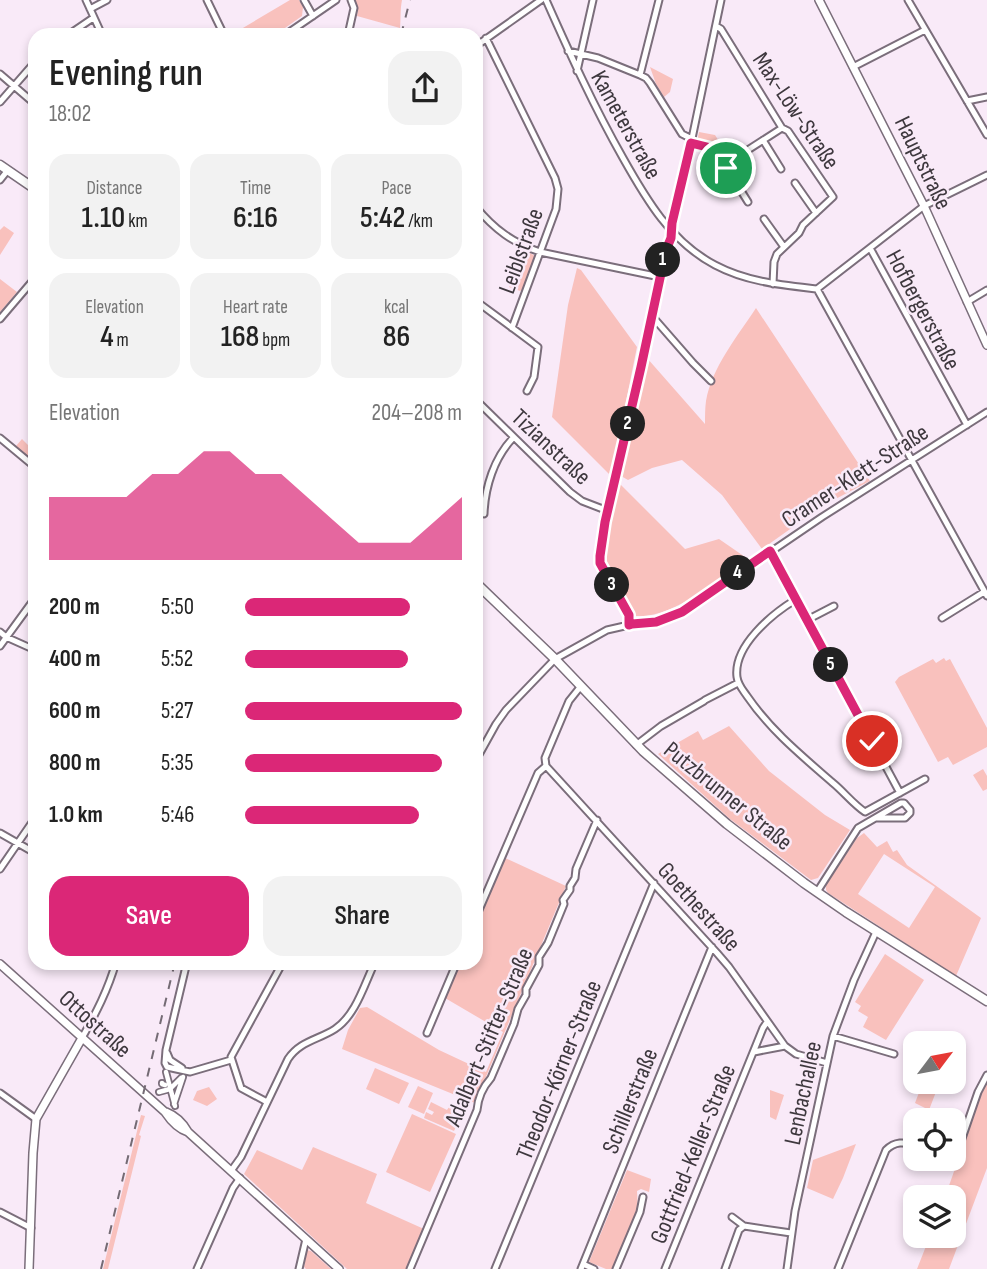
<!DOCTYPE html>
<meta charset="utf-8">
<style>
:root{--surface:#fff;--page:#f2f2f2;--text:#222;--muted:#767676;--accent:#db2777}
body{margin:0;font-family:"Sofia Sans Condensed",sans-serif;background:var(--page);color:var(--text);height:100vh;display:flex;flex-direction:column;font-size:26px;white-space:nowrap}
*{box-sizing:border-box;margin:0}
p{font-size:23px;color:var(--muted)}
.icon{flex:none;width:38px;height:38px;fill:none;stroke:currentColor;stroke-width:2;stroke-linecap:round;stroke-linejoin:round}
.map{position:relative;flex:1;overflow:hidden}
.side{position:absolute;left:28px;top:28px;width:455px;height:942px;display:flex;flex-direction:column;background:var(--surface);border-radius:21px;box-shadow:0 4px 10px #0003}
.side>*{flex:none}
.needle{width:46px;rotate:58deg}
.tools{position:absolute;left:903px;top:1031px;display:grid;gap:14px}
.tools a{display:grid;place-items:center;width:63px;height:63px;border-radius:14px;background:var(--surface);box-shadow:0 4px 10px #0003;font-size:35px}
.pin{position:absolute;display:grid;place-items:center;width:60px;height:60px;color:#fff;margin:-30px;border:4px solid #fff;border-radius:50%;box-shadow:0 2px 7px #0007}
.km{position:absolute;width:35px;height:35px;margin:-18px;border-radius:50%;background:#222;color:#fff;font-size:19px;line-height:35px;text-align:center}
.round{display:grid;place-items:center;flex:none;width:74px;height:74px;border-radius:21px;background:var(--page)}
.headline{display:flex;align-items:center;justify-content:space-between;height:119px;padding:0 21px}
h1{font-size:38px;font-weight:600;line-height:52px}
.figures{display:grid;grid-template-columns:repeat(3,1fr);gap:10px;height:119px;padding:7px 21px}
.figures div{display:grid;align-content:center;border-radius:18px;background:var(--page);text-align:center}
.figures b{font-size:30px;font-weight:600}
.figures small{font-size:19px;font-weight:400}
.figures p{font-size:19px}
.chart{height:196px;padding:14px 21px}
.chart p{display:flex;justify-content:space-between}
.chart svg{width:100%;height:126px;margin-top:7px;fill:var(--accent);opacity:.7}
.action{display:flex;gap:14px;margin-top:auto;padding:14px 21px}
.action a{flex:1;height:80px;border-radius:21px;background:var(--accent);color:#fff;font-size:28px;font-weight:600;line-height:80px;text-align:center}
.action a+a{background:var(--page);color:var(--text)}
ul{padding:0 21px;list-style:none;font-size:23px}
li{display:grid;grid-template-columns:112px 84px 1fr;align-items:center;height:52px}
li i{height:18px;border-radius:9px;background:var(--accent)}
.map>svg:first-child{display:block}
</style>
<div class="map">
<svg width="987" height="1269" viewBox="0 0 987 1269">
<rect width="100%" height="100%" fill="#f9eaf8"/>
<!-- green -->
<path fill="#f9c1bd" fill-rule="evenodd" d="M290 0H299L303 7 302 16 275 35H231Z
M355 0H402C400 10 401 18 400 28L357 16 358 9Z
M650 67 673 79 670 92 664 97 656 84Z
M699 132 715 135 722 146 720 147 697 142Z
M4 226 14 233 0 255V230Z
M525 250 535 256 524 289 520 291 509 287 522 253Z
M577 268 581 270 637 347 611 476 552 417 568 305Z
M0 279 17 292 0 312Z
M756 308 870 481 824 505 762 549 722 495 682 460 652 468 628 480 621 476 647 358 705 424C705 416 705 408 706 401 712 367 737 337 756 308Z
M22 439 35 452V459H30L16 446Z
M620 484 685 549 719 539 748 559C718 579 673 619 636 616L605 562 606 547Z
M944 658 946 661 950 659 987 728V747L953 765 948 757 938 762 895 682 899 677 933 659 936 663Z
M729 726 769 771 825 815 850 830 818 878 811 880 730 819 658 754 698 731 703 740Z
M983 769 987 776V789L983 791 973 775Z
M864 833 877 847 887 841 893 852 897 850 907 865 981 918 956 976 828 893 826 890V885L857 838ZM884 854 935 887 909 928 858 894Z
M503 857 566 886 475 1103 342 1049 348 1030 360 1008 367 1007 439 1050 486 1072 503 1032 445 998 459 963 476 962V922Z
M885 954 924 980 886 1040 863 1027 868 1017 858 1011 861 1006 855 1002Z
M375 1068 409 1083 399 1104 366 1089Z
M923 1082H933L939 1084 929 1110 915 1103Z
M987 1082V1168L949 1269H917L930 1236H954V1197H945L982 1092Z
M418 1086 433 1093 424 1114 408 1107Z
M209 1087 217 1099 207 1106 193 1100 197 1091Z
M770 1090 784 1095 776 1120 770 1117Z
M431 1102 447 1110 449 1107 453 1109V1113L461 1116 454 1131 424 1118 426 1112 432 1115 434 1112 428 1109Z
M412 1114 456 1134 430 1192 386 1172Z
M141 1115 145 1116 139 1135 141 1136 108 1269H103Z
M856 1144 843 1178 833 1199 807 1188 813 1160Z
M313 1147 377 1174 366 1203 424 1229 407 1269H347L244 1174 257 1150 302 1170Z
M627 1170 651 1179 649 1192 641 1189 637 1191 638 1212 613 1269H606L589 1262Z
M307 1250 311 1251 331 1269H306L304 1267Z"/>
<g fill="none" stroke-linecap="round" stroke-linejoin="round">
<!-- pedestrian casing -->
<g stroke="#7b6e7b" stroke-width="8">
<path id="pedestrian" d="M166 1072 175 1106
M162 1083V1084L165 1085
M159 1092 170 1089 181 1078
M174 1104 183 1077"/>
</g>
<!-- minor casing -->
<g stroke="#7b6e7b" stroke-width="9">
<path id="minor" d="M86 0 102 35
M207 0 224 35
M304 0 313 16
M546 0C570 54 594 107 623 158 646 199 671 242 715 265 747 282 782 285 817 289L924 206 987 175
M659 0 640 75 646 78 650 83 682 134 692 139
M908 0 987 135
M90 9 107 0
M716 26 721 29 782 128 788 131 833 197 803 225 799 233 777 254 774 262 773 284
M68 35 93 18
M285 35 336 0
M348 35 354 8 351 0
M486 38 555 178 558 189 556 209 512 328
M476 46 541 0
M568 51 598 58 640 75
M853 67 925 30
M577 71 593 0
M0 74 35 104
M967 101 987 97
M0 102 35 62
M763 140 781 169
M691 143 715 149 748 202
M726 164 782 128
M0 180 8 170
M795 183 816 213
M476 207C494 229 513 243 540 252L660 277
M764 219 784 247
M870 248 967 425
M817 289 987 596
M476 301 538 347 534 377 527 391
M967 302 987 290
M652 316 693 363 711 381
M0 319 35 278
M476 400 570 492 582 501 608 511
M0 438 35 467
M484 514C485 487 494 458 513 438
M770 551 900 793
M795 600C772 614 733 646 737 677 738 685 743 690 747 696 771 731 802 756 833 783 844 792 853 804 865 812L925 779
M942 618 984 592
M807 620 834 606
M629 625V615L603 569 600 556 605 522 641 367 666 250 671 238 672 223 690 148 721 0
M0 632 6 637 35 650
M0 646 35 598
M705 700 738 683
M636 745 661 726 704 701
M476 760 496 724 506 710 555 659 607 630 629 625 657 622 682 612 822 517 987 412
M546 766 717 953 729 967 785 1046 796 1054 827 1063
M0 833 35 853
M0 869 35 818
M817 892 858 828 901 803H904L910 810V813L905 818H876
M476 917 538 773 546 766 545 758 569 701 581 686
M187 962 166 1050 165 1063 167 1067 190 1072 231 1060
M427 1033 457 962
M833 1036 894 1054
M82 1038C96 1013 108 990 116 962
M754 1052 785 1046
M167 1053 170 1060 182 1068
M0 1093 36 1119
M267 1102 241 1088 231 1057 283 962
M954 1156 957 1153 978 1092 987 1075
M231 1171 241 1157 288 1059C300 1041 318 1040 335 1029 356 1015 364 985 375 962
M0 1212 31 1228
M732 1217 744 1226
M744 1226 791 1233
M583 1264 594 1269
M197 1269 233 1188 240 1178
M299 1269 306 1239
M410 1269 477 1110C478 1098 483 1087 491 1078L514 1024 518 1009 526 995V989L539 965V957L548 943 564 904 563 900 570 890V886L575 878 576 869 597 820
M495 1269 654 883
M581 1269 712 947
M616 1269 640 1212 643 1197
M665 1269 763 1028 767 1022
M725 1269 739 1230 744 1226
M787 1269 795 1211 833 1036 854 980 876 932
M838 1269 886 1150C895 1141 904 1142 915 1145"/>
</g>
<!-- tertiary casing -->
<g stroke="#7b6e7b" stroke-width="10">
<path id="tertiary" d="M819 0 924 206 987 345
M0 964 165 1112C171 1121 179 1129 188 1132
M166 1112C176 1116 183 1123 188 1132L339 1269
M29 1269 33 1153 36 1119 82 1038"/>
</g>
<!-- secondary casing -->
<g stroke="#7b6e7b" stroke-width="11">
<path id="secondary" d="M0 165 35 189
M476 583 555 659 643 751 727 824 804 883 846 912 987 1001"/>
</g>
<!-- pedestrian -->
<use href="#pedestrian" stroke="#fff" stroke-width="4.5"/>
<!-- minor -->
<use href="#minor" stroke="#fff" stroke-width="5"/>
<!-- tertiary -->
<use href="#tertiary" stroke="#fff" stroke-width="7"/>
<!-- secondary -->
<use href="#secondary" stroke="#fff" stroke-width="8"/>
<!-- rail -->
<path stroke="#746b74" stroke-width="2" stroke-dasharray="9 9" stroke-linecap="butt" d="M401 35 410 0
M101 1269 175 962"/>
</g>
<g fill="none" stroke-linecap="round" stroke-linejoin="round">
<!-- route casing -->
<g stroke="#fff" stroke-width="14">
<path id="route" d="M726 168V164L715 149 691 143 672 223 671 238 666 250 641 367 605 522 600 556V563L629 615V625L632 624 656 622 682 612 770 551 872 741"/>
</g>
<!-- route -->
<use href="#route" stroke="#db2777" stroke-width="9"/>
</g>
<g text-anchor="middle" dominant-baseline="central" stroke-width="5" stroke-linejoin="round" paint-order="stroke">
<!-- street labels -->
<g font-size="24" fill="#3e383e" stroke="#f9eaf8">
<text transform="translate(796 111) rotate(56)">Max-Löw-Straße</text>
<text transform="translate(626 125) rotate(61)">Kameterstraße</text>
<text transform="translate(923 163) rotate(64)">Hauptstraße</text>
<text transform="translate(521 251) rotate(-70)">Leiblstraße</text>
<text transform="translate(923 310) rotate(62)">Hofbergerstraße</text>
<text transform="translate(551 447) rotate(43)">Tizianstraße</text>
<text transform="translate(855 476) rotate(-33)">Cramer-Klett-Straße</text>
<text transform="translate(728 796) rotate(39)">Putzbrunner Straße</text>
<text transform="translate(699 907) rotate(48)">Goethestraße</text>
<text transform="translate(95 1024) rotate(42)">Ottostraße</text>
<text transform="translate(489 1037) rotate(-67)">Adalbert-Stifter-Straße</text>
<text transform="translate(559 1070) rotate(-68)">Theodor-Körner-Straße</text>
<text transform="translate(803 1093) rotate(-78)">Lenbachallee</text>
<text transform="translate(630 1101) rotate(-68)">Schillerstraße</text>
<text transform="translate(693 1154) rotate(-68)">Gottfried-Keller-Straße</text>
</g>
</g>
</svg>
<div class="tools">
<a><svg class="needle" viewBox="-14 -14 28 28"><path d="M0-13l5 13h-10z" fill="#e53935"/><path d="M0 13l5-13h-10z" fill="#767676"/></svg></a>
<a><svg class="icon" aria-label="locate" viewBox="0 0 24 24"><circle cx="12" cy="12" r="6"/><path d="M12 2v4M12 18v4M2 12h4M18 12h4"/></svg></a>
<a><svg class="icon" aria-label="layers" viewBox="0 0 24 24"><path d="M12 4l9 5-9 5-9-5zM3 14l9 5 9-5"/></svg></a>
</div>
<div class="pin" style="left:726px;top:168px;background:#1e9e55"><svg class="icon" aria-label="arrive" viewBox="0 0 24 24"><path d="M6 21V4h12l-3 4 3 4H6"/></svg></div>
<div class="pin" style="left:872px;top:741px;background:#d93025"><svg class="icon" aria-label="check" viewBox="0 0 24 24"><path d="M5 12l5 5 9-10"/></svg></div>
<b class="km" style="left:663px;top:260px">1</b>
<b class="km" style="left:628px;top:424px">2</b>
<b class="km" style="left:612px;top:585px">3</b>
<b class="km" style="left:738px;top:573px">4</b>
<b class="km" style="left:831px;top:665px">5</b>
<section class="side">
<div class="headline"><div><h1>Evening run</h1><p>18:02</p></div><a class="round"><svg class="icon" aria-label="share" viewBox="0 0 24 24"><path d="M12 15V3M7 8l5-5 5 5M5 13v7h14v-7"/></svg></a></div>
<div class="figures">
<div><p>Distance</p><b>1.10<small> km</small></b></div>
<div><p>Time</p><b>6:16</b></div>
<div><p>Pace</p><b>5:42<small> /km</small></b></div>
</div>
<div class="figures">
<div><p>Elevation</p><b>4<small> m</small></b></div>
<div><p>Heart rate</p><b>168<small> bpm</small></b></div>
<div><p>kcal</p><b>86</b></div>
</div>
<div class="chart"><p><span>Elevation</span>204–208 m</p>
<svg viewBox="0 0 160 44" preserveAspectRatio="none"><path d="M0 44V22L10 22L20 22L30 22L40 14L50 14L60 6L70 6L80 14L90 14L100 22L110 30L120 38L130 38L140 38L150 30L160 22V44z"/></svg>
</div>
<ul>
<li><b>200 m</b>5:50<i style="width:76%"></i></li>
<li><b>400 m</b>5:52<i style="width:75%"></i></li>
<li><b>600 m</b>5:27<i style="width:100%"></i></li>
<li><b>800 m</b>5:35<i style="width:91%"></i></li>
<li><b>1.0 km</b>5:46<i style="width:80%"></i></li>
</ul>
<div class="action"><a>Save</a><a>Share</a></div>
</section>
</div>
